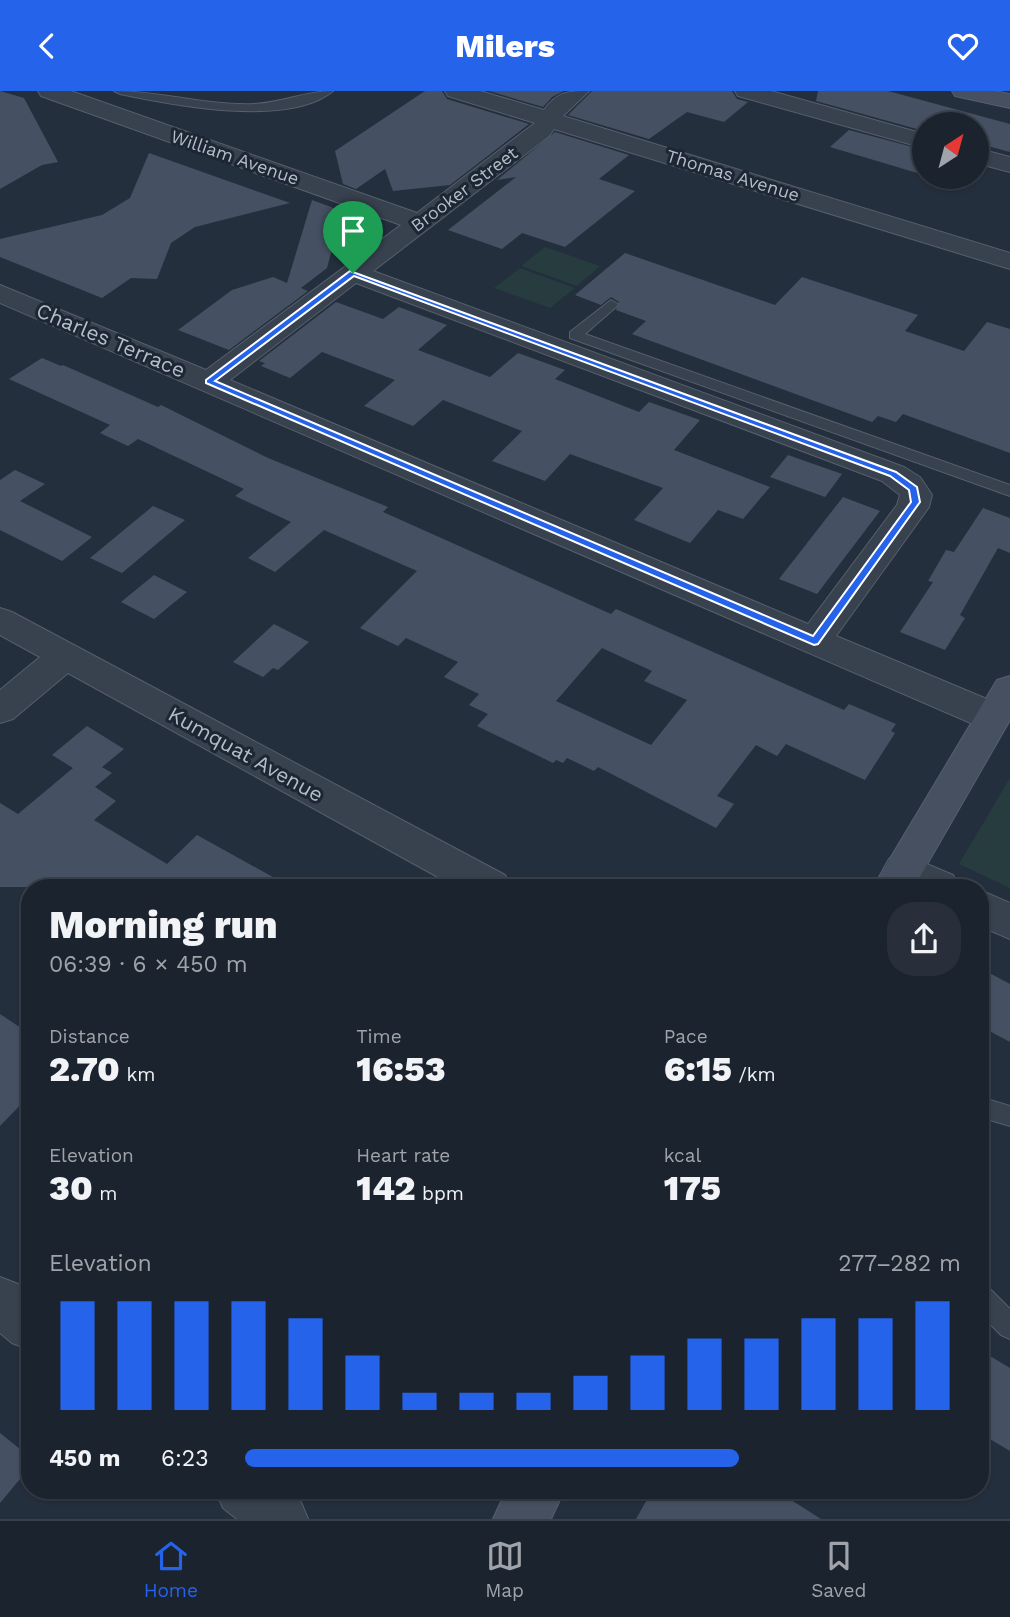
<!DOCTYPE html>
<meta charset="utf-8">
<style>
:root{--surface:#1b232e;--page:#282f3a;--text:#f1f3f6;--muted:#a0a4aa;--line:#39404a;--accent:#2563eb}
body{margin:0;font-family:"Work Sans",sans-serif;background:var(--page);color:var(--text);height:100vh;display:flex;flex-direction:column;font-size:26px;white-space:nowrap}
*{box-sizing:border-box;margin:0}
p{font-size:23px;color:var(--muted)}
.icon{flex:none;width:38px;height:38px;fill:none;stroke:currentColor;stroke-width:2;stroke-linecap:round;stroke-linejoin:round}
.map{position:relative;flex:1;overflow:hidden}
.side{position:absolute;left:21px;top:788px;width:968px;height:620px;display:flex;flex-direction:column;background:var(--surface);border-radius:28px;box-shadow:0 2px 5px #0004,0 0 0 2px var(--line)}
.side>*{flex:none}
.needle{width:46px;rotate:36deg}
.controls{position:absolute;left:912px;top:21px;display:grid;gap:14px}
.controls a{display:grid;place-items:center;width:77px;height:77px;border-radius:50%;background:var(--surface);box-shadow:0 2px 5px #0004,0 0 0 2px var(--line);font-size:35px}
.pin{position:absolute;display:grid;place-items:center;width:60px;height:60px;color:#fff;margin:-72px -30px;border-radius:50% 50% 50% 0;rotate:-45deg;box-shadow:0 0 7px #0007}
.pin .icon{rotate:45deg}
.round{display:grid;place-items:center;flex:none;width:74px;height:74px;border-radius:28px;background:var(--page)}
.summary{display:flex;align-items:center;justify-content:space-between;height:119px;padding:0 28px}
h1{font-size:38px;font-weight:800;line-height:52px}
.figures{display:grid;grid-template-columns:repeat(3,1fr);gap:10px;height:119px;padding:7px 28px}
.figures div{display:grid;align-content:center}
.figures b{font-size:35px;font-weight:800}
.figures small{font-size:19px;font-weight:400}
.figures p{font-size:19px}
.chart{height:196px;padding:14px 28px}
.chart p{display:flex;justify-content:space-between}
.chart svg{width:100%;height:126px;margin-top:7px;stroke:var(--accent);stroke-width:6}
ul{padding:0 28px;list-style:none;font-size:23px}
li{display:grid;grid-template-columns:112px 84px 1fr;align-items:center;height:52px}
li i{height:18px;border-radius:9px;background:var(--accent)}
header{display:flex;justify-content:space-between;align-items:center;height:91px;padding:0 28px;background:var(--accent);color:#fff;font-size:32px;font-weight:800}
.tab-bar{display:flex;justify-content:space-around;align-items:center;height:98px;border-top:2px solid var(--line);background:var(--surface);font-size:19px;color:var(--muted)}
.tab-bar a{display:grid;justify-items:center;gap:4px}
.tab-bar .current{color:var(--accent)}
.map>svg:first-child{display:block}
</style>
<header><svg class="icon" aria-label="back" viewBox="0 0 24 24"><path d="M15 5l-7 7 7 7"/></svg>Milers<svg class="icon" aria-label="heart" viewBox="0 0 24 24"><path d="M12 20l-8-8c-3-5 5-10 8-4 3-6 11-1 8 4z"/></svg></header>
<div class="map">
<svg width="1010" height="1428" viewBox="0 0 1010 1428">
<rect width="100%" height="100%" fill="#242f3e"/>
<!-- green -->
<path fill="#263c3f" d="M545 156 600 175 577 195 521 175Z
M520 177 575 197 550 217 494 197Z
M1010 687V797L959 773Z"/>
<!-- building -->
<path fill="#455162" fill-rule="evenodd" d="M0 0 24 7 58 71 42 74 0 98Z
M425 0H442L447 8 529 33 450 94 393 100 385 78 356 98 343 93 335 60Z
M489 0H564L552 6 543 16Z
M592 0H732L737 8 748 11 724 31 687 21 649 48 568 24Z
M818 0H888L1010 33V61L976 52V33H924V40L816 10Z
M849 39 924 59V84L830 56Z
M555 41 629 64 599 88 635 100 565 156 522 142 502 158 448 139 516 86 497 89Z
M149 62 290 112 195 136 171 152 157 188 131 187 102 207 0 166V148L102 124 130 107Z
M312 109 342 120 327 177 301 197 308 200 229 259 178 239 232 199 273 186 287 192Z
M625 162 775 214 802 186 918 224 905 240 964 260 987 231 1010 238V362L903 323 896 331 878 325 872 331 632 243 646 230 616 219 619 211 611 206 601 214 575 204Z
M336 211 383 228 399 216 447 234 418 259 490 286 518 262 565 279 555 288 639 321 649 311 700 329 674 359 770 396 743 428 718 419 690 452 634 429 663 397 570 363 545 390 492 370 522 340 443 309 413 335 364 315 395 289 322 261 290 287 261 275 265 272 259 270Z
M42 267 61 275 63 274 158 316 161 314 268 367 388 416 383 421 611 523 616 518 844 619 849 613 896 633 891 640 895 642 865 689 786 653 777 665 756 654 717 705 734 713 716 737 598 676 594 680 567 667 563 672 556 669 553 672 477 635 488 623 469 614 479 603 444 586 458 571 406 547 398 555 360 537 417 480 324 439 275 481 248 467 291 431 235 405 244 398 138 348 128 355 100 342 110 334 9 288ZM602 557 652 580 644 590 687 609 651 654 556 610Z
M788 364 842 383 825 406 770 386Z
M15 379 45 393 20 410 92 446 62 470 0 439V389Z
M843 406 880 420 817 503 779 488Z
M153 415 185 429 122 482 90 467Z
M983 417 1010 427V462L998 457 960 524 965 527 945 559 900 541 933 491 928 490 946 459 954 461Z
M154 484 187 501 154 528 121 511Z
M274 533 309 551 278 579 273 577 263 586 233 571Z
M87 635 124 658 102 676 112 682 95 696 116 710 94 729 167 773 197 744 291 796H0V712L18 723 73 677 52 664Z
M980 877 1010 893V951L980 935Z
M0 923 30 943V1004L0 1035Z
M980 1259 1010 1277V1360L980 1342Z
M0 1342 30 1366V1376L0 1412Z
M653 1398H774L821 1428H636Z"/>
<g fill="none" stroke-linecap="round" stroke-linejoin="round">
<!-- lane casing -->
<g stroke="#565f6c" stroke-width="2">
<path id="lane" d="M114 0C161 0 206 15 254 13 281 12 306 0 333 0 289 37 172 14 120 3Z
M611 209 618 213 616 216 585 243 1010 394V405L570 247V241Z
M980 1006 1010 1015V1035L980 1026Z
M980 1194 989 1197 1010 1218V1248L1001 1244 980 1223Z"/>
</g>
<!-- street casing -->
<g stroke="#565f6c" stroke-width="2">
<path id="street" d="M38 0H71L417 122 535 32 448 5 445 0H480L544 19C557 1 568 0 589 0L563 25 1010 162V178L554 38 549 45 373 180 904 376 920 386 932 404 929 416 836 545 1006 616 1010 624 1006 636 993 639 980 636 0 212V194L206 279 401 134 41 5ZM356 192 882 390 900 404 897 414 808 533 230 289Z
M735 0H771L924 43V57L738 5Z
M976 57 1010 66V81L976 72Z
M0 517 12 521 505 784 511 796H456L68 582 13 628 0 632V599L40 566 0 544Z
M903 763 953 784 959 796C933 796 896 805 883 779L889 768Z
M980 799 1010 812V848L980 835Z
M0 1186 18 1193 30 1203V1259L12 1252 0 1242Z
M215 1398H286L300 1409 308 1428H237L223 1417Z"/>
</g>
<!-- secondary casing -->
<g stroke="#565f6c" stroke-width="2">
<path id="secondary" d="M952 0H995L1010 3V17L955 5Z
M1010 585V629L914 796H873L997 589Z
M507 1398H565L551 1428H493Z"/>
</g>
<!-- lane -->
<use href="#lane" fill="#38414e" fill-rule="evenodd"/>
<!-- street -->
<use href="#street" fill="#38414e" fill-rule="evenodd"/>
<!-- secondary -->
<use href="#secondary" fill="#465061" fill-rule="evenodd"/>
</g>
<!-- route -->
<path fill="#2563eb" stroke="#fff" stroke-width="2" fill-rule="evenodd" d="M350 180 896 381 917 396 920 411 818 553 814 554 206 292V289ZM354 185 890 385 909 399 911 411 813 545 215 290Z"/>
<g text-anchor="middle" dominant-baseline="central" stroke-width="6" stroke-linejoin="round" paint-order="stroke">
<!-- far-street labels -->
<g font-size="18" fill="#b4bcc9" stroke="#1d2633">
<text transform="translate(235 66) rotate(19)">William Avenue</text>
<text transform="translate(733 84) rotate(17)">Thomas Avenue</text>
<text transform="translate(464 98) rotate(-37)">Brooker Street</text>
</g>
<!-- street labels -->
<g font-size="21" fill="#b4bcc9" stroke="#1d2633">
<text transform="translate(111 249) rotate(23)">Charles Terrace</text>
<text transform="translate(246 663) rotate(29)">Kumquat Avenue</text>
</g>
</g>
</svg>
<div class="controls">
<a><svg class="needle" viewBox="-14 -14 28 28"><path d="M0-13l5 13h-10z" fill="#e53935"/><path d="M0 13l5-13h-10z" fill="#a0a4aa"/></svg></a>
</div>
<div class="pin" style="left:353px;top:182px;background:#1e9e55"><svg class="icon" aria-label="arrive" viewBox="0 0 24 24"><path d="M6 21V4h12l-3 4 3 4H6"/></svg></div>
<section class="side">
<div class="summary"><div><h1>Morning run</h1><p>06:39 · 6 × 450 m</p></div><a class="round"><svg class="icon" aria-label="share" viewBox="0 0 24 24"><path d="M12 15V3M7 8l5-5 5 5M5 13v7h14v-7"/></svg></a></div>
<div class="figures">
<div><p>Distance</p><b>2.70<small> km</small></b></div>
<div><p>Time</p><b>16:53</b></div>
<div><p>Pace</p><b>6:15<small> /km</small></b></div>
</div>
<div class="figures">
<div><p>Elevation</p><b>30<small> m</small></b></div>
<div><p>Heart rate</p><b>142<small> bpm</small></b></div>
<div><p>kcal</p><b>175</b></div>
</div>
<div class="chart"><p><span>Elevation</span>277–282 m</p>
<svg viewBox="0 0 160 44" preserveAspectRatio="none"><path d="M5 44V6M15 44V6M25 44V6M35 44V6M45 44V12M55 44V25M65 44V38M75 44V38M85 44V38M95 44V32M105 44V25M115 44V19M125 44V19M135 44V12M145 44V12M155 44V6"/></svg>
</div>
<ul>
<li><b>450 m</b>6:23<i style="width:69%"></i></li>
</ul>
</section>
</div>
<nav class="tab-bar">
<a class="current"><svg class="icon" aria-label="home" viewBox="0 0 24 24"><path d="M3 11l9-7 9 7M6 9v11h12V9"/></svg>Home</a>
<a><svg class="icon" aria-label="map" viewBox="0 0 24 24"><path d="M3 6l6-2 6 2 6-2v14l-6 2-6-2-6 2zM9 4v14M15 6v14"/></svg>Map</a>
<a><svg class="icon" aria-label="saved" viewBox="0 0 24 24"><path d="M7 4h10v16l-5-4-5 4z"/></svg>Saved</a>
</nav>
